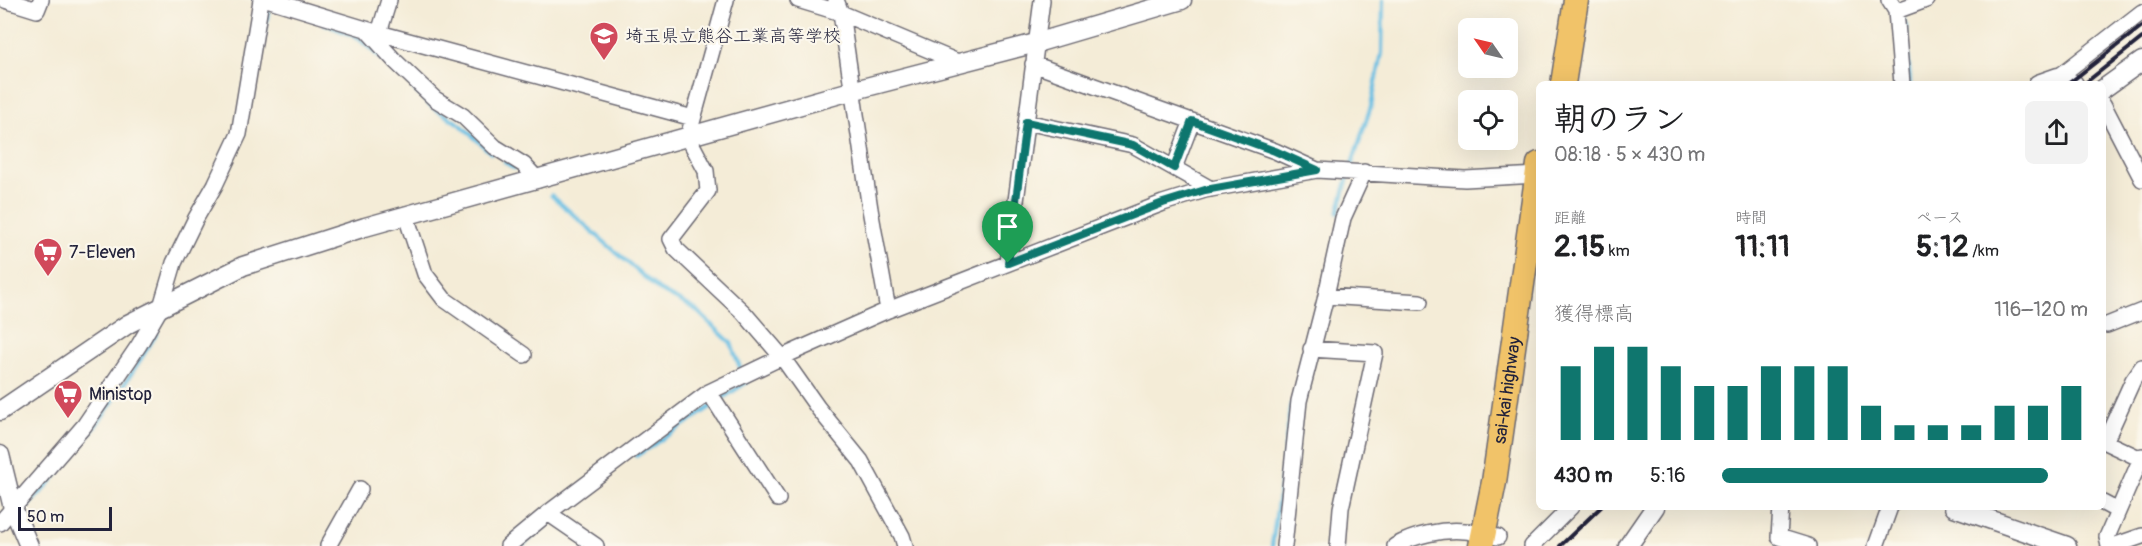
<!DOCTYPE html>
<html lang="ja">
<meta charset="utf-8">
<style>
:root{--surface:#fff;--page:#f2f2f2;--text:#202124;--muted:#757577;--accent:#0f766e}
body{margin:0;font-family:Pangolin,"Klee One",sans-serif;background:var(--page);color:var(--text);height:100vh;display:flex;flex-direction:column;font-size:22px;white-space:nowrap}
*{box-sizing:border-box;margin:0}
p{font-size:20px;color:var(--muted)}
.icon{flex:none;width:33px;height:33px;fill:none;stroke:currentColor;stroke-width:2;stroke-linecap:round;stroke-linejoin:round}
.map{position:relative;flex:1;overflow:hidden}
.panel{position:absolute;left:1536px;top:81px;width:570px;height:429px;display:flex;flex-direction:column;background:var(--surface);border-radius:9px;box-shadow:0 6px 24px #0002}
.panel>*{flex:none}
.needle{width:39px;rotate:304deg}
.buttons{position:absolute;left:1458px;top:18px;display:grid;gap:12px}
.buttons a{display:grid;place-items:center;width:60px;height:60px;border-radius:9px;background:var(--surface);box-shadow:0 6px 24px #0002;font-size:30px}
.scale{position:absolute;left:18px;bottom:15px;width:94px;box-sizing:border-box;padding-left:6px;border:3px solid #22223b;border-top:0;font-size:16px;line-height:21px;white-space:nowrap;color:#22223b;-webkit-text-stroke:4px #fbf7ec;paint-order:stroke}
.pin{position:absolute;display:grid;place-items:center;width:51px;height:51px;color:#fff;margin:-62px -26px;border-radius:50% 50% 50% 0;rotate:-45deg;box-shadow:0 0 6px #0007}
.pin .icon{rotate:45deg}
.round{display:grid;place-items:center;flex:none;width:63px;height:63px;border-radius:9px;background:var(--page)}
.summary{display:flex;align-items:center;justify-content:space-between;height:102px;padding:0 18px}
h1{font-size:33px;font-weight:700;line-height:45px}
.stats{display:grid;grid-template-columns:repeat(3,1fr);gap:9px;height:102px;padding:6px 18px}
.stats div{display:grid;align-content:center}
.stats b{font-size:30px;font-weight:700}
.stats small{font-size:16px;font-weight:400}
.stats p{font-size:16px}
.chart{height:168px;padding:12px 18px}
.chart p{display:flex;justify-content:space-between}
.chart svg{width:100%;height:108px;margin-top:6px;stroke:var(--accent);stroke-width:6}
ul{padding:0 18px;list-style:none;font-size:20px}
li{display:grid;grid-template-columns:96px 72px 1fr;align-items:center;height:45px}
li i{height:15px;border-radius:8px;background:var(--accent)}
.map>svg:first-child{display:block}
</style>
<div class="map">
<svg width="2142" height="546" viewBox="0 0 2142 546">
<rect width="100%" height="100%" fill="#fbf7ec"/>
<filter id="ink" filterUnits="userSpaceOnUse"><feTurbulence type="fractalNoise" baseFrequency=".0167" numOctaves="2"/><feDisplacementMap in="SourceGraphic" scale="12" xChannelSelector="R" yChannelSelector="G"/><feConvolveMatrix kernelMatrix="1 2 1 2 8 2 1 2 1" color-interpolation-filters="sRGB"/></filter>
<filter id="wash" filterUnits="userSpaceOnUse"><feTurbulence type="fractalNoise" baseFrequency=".008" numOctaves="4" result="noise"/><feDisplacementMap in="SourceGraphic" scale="24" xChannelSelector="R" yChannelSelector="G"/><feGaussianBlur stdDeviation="1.35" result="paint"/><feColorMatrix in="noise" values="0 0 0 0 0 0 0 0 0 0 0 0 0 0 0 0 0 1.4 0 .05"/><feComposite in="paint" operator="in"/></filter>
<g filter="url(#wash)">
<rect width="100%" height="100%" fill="#f4ecd7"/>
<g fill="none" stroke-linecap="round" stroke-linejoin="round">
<!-- stream -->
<path stroke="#65bee3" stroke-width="4" d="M1903 19 1906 27 1910 84
M323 23 358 38 391 67
M257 69 270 3
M414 89 431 106 461 125 491 153
M505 162 514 168
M1351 167 1371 106 1382 53 1383 0
M551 195 659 290 695 309 731 343 742 373
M1338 213 1348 177
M718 401 747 382 745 380
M636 456 712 406
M20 513C75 462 118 396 157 333
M522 546 551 521
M1272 546 1291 404"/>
</g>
</g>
<g filter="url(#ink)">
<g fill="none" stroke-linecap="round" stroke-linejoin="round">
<!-- minor casing -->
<g stroke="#6c6972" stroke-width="18">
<path id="minor" d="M5 0 37 10 41 0
M270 0 379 33 693 118
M726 0 688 137 706 171 708 191 671 239 676 249 744 313 782 357 818 408 861 461 902 536 905 546
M798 0 841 13 960 63
M836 0 841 13 870 209 888 310
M1889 0 1896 11 1902 84
M1896 11 1926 0
M366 29 395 61 435 99 463 116 495 147 524 165 538 180
M379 33 389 0
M1033 64 1275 151 1317 170
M2052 82 2142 12
M2103 104 2142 179
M1026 122 1133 145 1211 189
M1174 168 1192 121
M406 216 425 274 444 299 524 355
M1008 263 1042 0
M1326 296 1420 302
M2107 325 2142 311
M1311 349 1375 353 1341 508 1338 546
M709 392 778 499
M2141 459 2105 442 2133 380 2142 367
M2103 503 2118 511
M1781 507 1779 537 1808 546
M548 513 596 546
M0 523 84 426 139 345 161 307 174 263 196 218 215 185 239 134 261 0
M328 546 360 489
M508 546 548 513 709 392 782 357 888 310 1163 203 1205 190 1317 170 1465 179 1539 175
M1284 546 1299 401 1325 300 1343 218 1364 172
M1395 546C1415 535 1441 529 1465 531 1476 532 1487 536 1498 537
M1532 546 1571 507
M1876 546 1890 507
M2109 546 2107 537 2142 456
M2113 546 2142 536"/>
</g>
<!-- tertiary casing -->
<g stroke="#6c6972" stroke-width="21">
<path id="tertiary" d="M2038 84 2058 77 2074 84
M2103 89 2142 61
M0 411 128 324 243 266 365 227 851 91 1036 43 1182 0
M0 455 13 508 29 546
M1954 507 2067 546
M1628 546 1655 507"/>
</g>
<!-- trunk casing -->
<g stroke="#6c6972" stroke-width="27">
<g id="trunk">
<path d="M1563 84 1576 0"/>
<path id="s1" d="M1481 546 1494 482 1539 164"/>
</g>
</g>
<!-- minor -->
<use href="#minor" stroke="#fff" stroke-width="15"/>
<!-- tertiary -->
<use href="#tertiary" stroke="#fff" stroke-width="18"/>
<!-- trunk -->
<use href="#trunk" stroke="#f1c369" stroke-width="24"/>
<!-- rail -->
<path stroke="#22223b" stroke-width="4" d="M2068 84 2142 26
M2084 84 2142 38
M1560 546 1601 507"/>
</g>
</g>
<g fill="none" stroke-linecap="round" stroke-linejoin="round" filter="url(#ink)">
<!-- route casing -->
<g stroke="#fff" stroke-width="12">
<path id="route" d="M1192 121 1275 151 1317 170 1205 190 1163 203 1008 263 1026 122 1133 145 1174 168Z"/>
</g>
<!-- route -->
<use href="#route" stroke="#0f766e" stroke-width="8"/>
</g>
<!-- icons -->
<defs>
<g id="school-pin" transform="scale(1.5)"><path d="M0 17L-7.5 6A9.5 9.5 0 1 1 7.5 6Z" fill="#d1495b" stroke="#fbf7ec"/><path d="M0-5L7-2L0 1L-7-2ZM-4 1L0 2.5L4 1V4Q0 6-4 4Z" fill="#fff"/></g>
<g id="supermarket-pin" transform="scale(1.5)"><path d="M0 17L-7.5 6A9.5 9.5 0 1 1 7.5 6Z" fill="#d1495b" stroke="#fbf7ec"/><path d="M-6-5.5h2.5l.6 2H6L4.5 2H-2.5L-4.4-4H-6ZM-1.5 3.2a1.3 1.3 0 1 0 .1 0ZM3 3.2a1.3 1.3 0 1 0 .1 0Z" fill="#fff"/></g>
</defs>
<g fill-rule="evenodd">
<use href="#school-pin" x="604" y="36"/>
<use href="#supermarket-pin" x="48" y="252"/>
<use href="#supermarket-pin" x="68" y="394"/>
</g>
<g text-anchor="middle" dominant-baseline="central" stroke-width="4.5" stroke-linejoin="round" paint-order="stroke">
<!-- poi labels -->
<g font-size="18" fill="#22223b" stroke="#fbf7ec" text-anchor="start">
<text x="625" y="36">埼玉県立熊谷工業高等学校</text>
<text x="69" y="252">7-Eleven</text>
<text x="89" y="394">Ministop</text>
</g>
<!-- street labels -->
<g font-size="18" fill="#22223b" stroke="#fbf7ec">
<text stroke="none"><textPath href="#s1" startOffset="158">sai-kai highway</textPath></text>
</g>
</g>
</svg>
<div class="buttons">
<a><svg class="needle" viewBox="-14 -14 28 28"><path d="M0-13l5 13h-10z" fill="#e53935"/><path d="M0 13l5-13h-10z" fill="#757577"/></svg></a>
<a><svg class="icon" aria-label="locate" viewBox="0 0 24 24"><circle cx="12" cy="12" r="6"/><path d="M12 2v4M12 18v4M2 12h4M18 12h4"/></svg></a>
</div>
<div class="scale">50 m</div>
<div class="pin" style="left:1008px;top:263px;background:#1e9e55"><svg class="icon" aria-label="arrive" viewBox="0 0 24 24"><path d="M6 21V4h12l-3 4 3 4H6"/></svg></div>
<section class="panel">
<div class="summary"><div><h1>朝のラン</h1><p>08:18 · 5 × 430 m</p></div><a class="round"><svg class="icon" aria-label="share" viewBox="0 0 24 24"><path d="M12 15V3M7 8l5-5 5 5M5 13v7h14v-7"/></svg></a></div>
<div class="stats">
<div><p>距離</p><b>2.15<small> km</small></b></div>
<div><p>時間</p><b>11:11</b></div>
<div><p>ペース</p><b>5:12<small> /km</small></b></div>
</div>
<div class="chart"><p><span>獲得標高</span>116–120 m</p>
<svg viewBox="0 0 160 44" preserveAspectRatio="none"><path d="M5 44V14M15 44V6M25 44V6M35 44V14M45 44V22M55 44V22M65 44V14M75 44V14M85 44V14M95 44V30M105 44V38M115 44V38M125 44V38M135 44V30M145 44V30M155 44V22"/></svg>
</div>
<ul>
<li><b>430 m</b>5:16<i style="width:89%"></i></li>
</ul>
</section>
</div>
